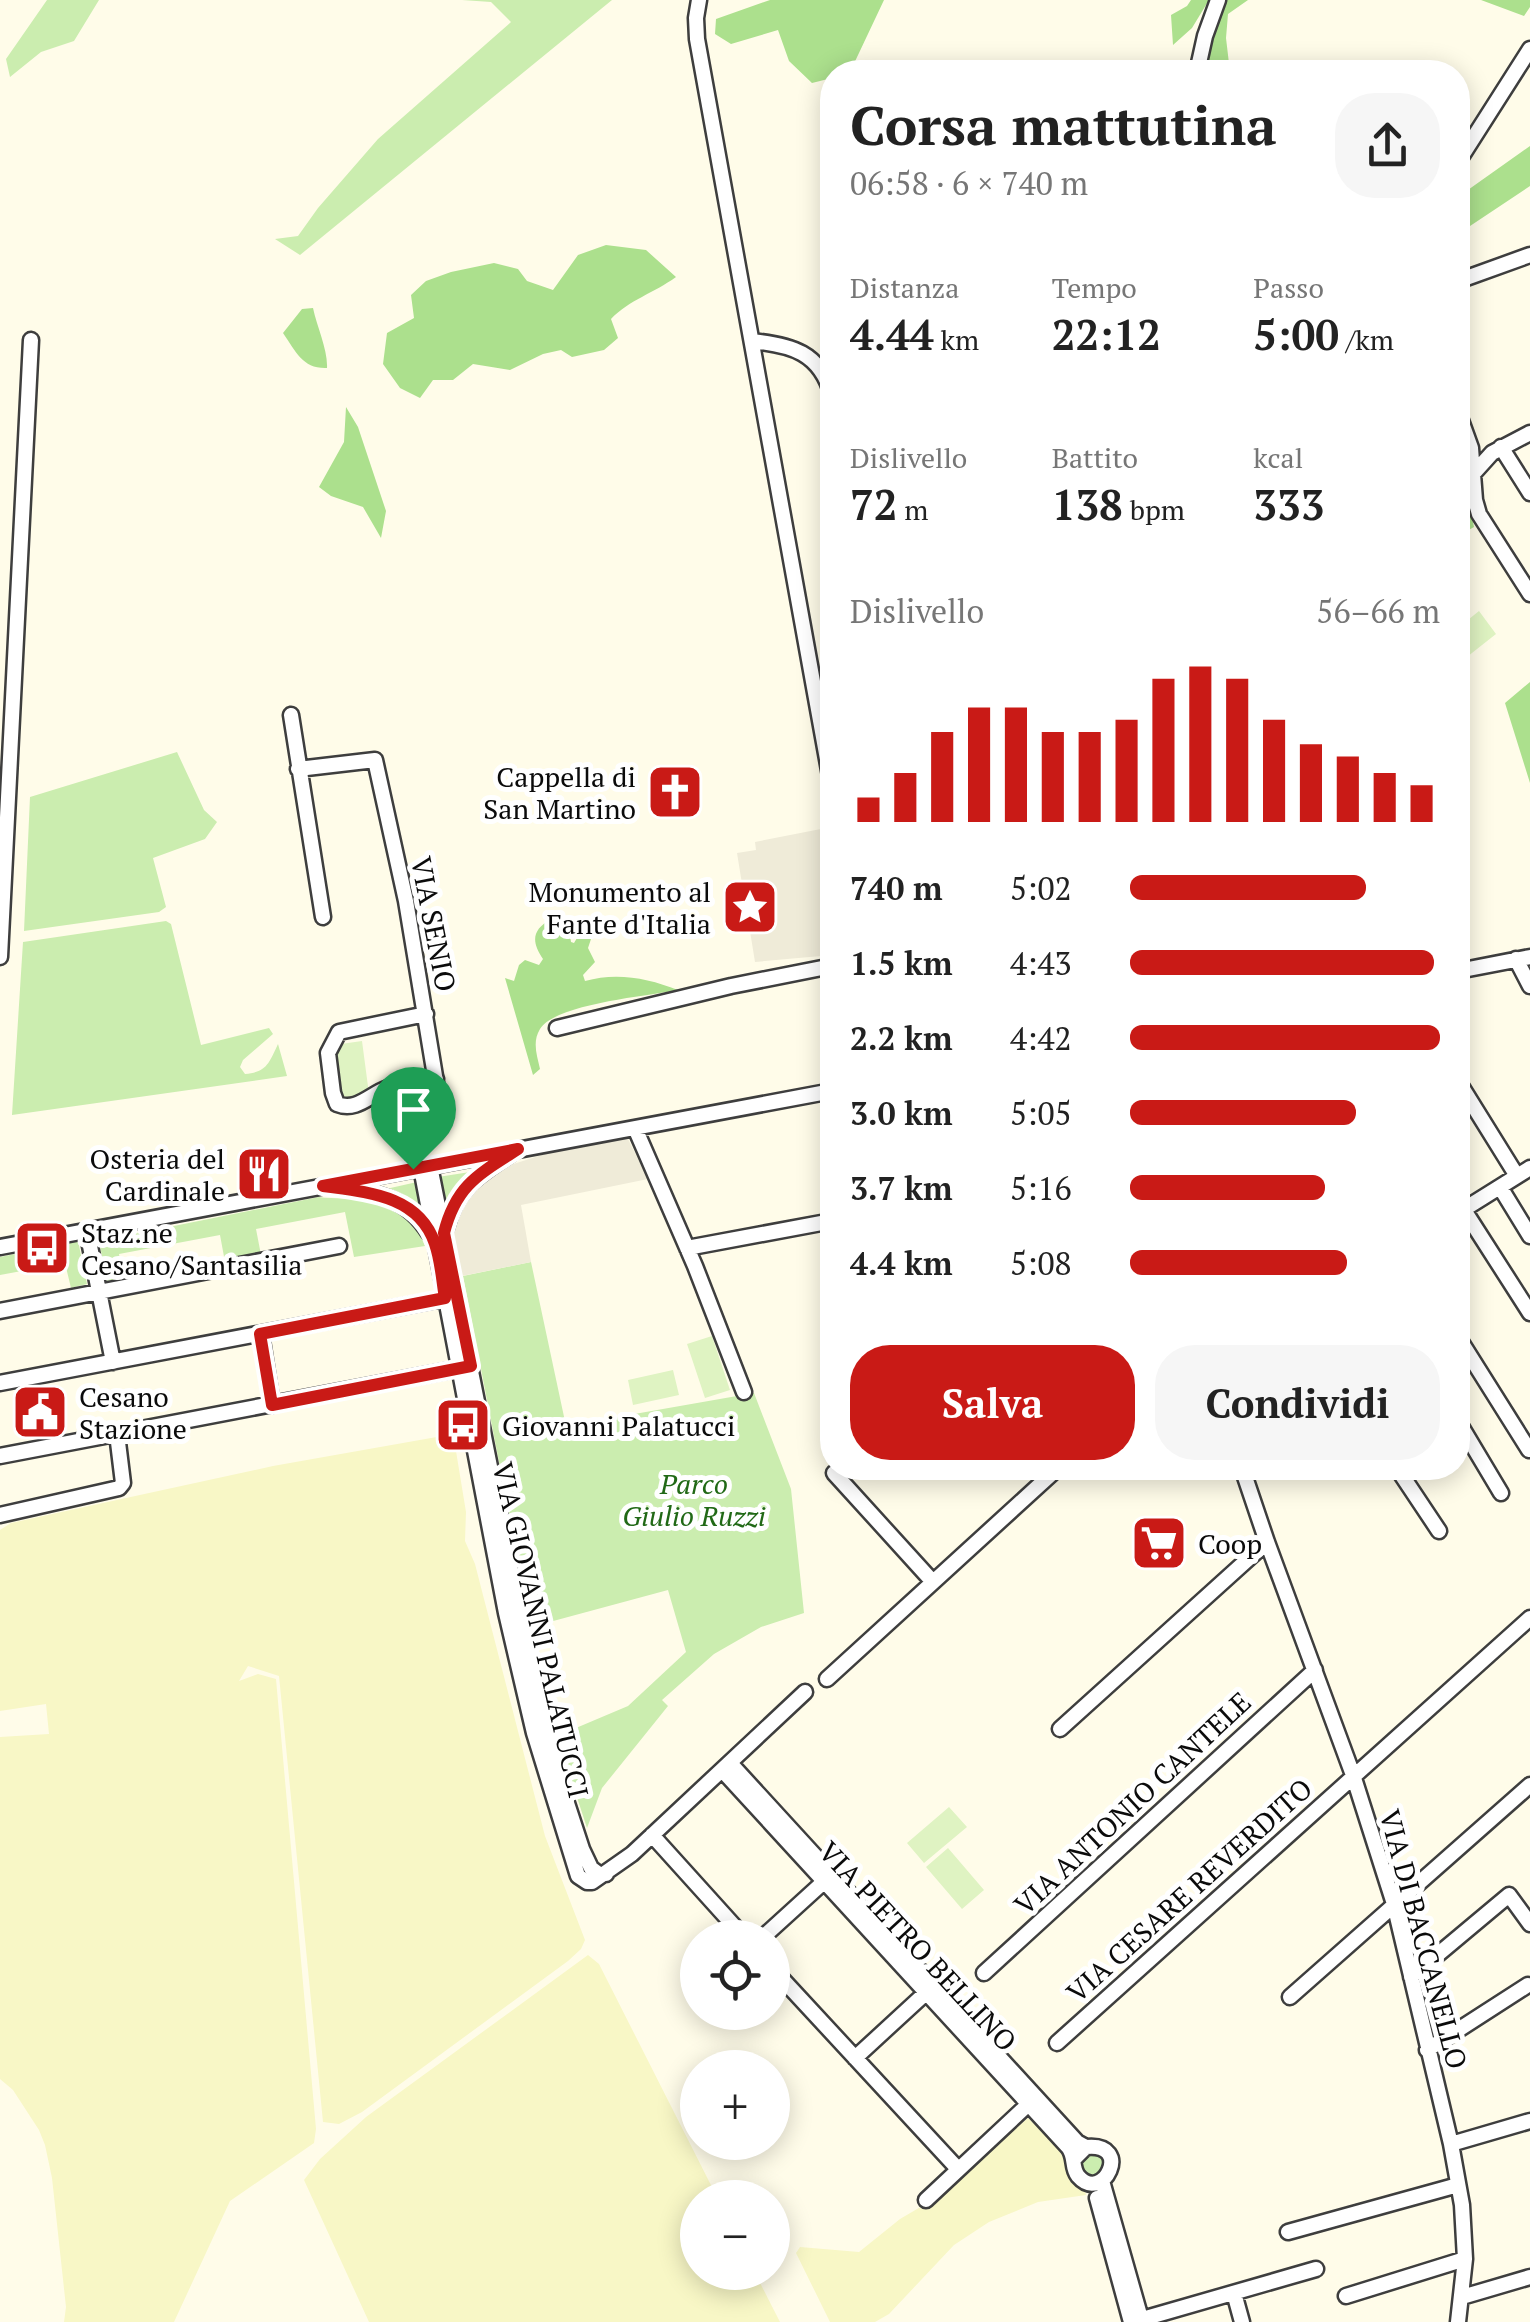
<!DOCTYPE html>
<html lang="it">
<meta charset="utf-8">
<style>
:root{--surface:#fff;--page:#f6f6f6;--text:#222;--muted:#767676;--accent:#c91a16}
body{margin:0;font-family:"PT Serif",serif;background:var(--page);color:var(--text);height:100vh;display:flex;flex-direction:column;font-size:38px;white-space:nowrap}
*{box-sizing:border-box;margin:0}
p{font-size:32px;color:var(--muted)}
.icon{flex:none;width:55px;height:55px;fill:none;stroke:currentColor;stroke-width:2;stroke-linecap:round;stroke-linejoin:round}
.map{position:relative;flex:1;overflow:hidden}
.drawer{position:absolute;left:820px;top:60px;width:650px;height:1420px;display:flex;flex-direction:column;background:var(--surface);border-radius:40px;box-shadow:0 5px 25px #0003}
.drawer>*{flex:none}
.tools{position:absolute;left:680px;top:1920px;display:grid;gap:20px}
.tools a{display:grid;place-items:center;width:110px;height:110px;border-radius:50%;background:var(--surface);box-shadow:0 5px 25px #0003;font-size:50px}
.pin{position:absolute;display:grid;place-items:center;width:85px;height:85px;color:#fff;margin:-102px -42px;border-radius:50% 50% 50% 0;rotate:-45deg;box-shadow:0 0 10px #0007}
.pin .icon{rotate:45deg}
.round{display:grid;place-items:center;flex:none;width:105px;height:105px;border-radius:40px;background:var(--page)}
.headline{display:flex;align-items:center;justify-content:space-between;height:170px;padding:0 30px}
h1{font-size:55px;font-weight:600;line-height:75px}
.figures{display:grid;grid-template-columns:repeat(3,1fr);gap:15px;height:170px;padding:10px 30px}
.figures div{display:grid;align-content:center}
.figures b{font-size:42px;font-weight:600}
.figures small{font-size:28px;font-weight:400}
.figures p{font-size:28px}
.chart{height:280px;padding:20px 30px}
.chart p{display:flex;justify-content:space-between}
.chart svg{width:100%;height:180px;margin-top:10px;stroke:var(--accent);stroke-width:6}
.action{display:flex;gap:20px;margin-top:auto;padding:20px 30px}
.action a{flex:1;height:115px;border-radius:40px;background:var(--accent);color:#fff;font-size:40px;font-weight:600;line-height:115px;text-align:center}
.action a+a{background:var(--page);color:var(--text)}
ul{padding:0 30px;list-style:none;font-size:32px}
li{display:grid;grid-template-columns:160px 120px 1fr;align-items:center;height:75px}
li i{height:25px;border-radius:12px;background:var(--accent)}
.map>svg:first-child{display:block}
</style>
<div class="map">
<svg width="1530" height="2322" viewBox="0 0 1530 2322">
<rect width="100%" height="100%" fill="#fffce9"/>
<!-- farmland -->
<path fill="#f8f7c6" d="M448 1435 455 1445 466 1512 465 1541 475 1564 545 1836 585 1940 581 1949 568 1961 362 2112 339 2124 323 2122 279 1676 248 1666 239 1681 258 1674 276 1679 316 2129 314 2143 230 2201 174 2322H64L66 2307 52 2178 45 2145 39 2130 13 2090 0 2079V1737L49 1734 46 1704 0 1711V1530L11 1523 273 1466Z
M588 1955 599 1964 717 2197 698 2198V2272L755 2273 780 2322H369L304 2180 320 2159 366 2117Z
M1028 2118 1068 2158 1067 2175 1085 2191 1086 2195 1038 2202 989 2222 954 2245 889 2314 875 2322H830L796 2253 800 2247 859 2252 900 2219 929 2202Z"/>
<!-- green -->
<path fill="#cbedaf" d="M47 0H99L74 41 41 52 10 77 6 59Z
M462 0H612L300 255 275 239 298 236 318 208 378 139 511 22 491 2Z
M177 752 204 810 217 822 205 839 153 858 166 907 159 912 24 931 30 797Z
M743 894 763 901 764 909 747 923 737 920 734 900Z
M166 921 171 924 201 1045 269 1028 273 1034 243 1060 240 1067 245 1074C267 1072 269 1063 278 1044L287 1076 12 1115 23 942Z
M470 1172V1175L456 1189 444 1211 438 1177Z
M417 1182 424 1215 386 1189Z
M319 1197C350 1201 387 1194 410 1218 417 1225 421 1237 425 1246L354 1257 345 1212 256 1229 261 1255 225 1262 220 1235 119 1254 123 1278 107 1281 99 1241Z
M78 1241 87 1284 71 1288 65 1263 0 1275V1257Z
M531 1262 566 1426 754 1393 791 1489 804 1613 761 1627 714 1654 662 1700 668 1706 602 1788 587 1828 557 1736 628 1706 686 1652 668 1590 531 1627 463 1276Z
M1079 2164a13 13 0 1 1 26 0a13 13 0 1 1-26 0Z"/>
<!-- forest -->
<path fill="#ace08d" d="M770 0H884L850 72H832V78L812 83 789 61 778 30 731 44 715 34 716 19Z
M1191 0H1209L1192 28 1173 45 1171 15 1187 6Z
M1223 0H1248L1228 14 1226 38 1230 72H1197Z
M1481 0H1530V7L1524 16Z
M1530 146V186L1458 234V197Z
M606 245 646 250 676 277C654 293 629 300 611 319L618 338 604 350 572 357 561 350 543 354 510 370 473 364 453 380H433L420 398 400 388 383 364 387 333 414 318 411 295 426 281 451 272 494 263 518 269 527 281 553 290 578 255Z
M313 308C317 327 328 350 327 368 303 369 296 352 283 333L302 309Z
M346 407 358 427 386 511 381 538 363 507 331 496 319 487 344 442Z
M1458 464H1461L1474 527 1458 536Z
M1530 682V783L1505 703Z
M551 919C570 923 569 924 571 942L574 943 580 933 587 932 592 936 588 948 595 962 583 975 585 981C616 972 648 978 678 990 648 996 555 1004 540 1029 532 1042 537 1055 540 1069L533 1075 505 978 514 981 519 965 525 960 539 965 543 959C531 941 532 930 551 919Z"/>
<!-- pitch -->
<path fill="#dff3c2" d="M1479 611 1496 634 1458 664V628Z
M362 1041 369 1094 342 1098 334 1045Z
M712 1336 730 1390 705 1398 687 1344Z
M673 1370 679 1395 633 1405 628 1380Z
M949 1807 967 1827 924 1863 907 1843Z
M948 1848 984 1890 962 1909 926 1867Z"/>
<!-- plaza -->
<path fill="#efebd8" d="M831 827 832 955 755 962 749 925 767 910 765 899 743 890 737 853 756 850 755 842Z
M627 1137 648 1179 521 1205 531 1262 457 1277 451 1227 464 1193 501 1168 551 1152Z"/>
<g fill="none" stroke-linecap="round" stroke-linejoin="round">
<!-- minor casing -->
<g stroke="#3e3e3e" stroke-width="19">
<path id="minor" d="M699 0 696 18 697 39 832 787
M1197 72 1205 36 1218 0
M1458 162 1530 49
M1458 281 1530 255
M752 341C791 345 820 352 832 395
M1458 412 1471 448 1475 500 1479 514 1530 594
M1501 447 1530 493
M1473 474 1492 453 1530 433
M291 715 323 917
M298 769 375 760 406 901 437 1088C439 1106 435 1122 426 1138 420 1149 413 1156 413 1169
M0 957 31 340
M1516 959 1530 986
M1458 971 1530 957
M426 1014 339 1032 328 1053 333 1093 337 1104C357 1112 370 1094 388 1088 403 1083 421 1082 436 1079
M557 1028 731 986 832 966
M1458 1081 1517 1176
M635 1128 695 1266 744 1392
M430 1166 530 1667 564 1794 582 1849 591 1868 599 1874H606
M421 1168 506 1613 534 1733 578 1876 587 1882H592L632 1854 805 1692
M336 1187C376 1193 406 1196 429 1233
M1500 1187 1530 1236
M1464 1210 1530 1313
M1458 1213 1530 1168
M446 1228C456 1187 479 1175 512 1153
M87 1231 113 1362
M0 1247 832 1091
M687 1248 832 1221
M0 1311 339 1246
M261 1334 272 1405
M1458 1337 1529 1450
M0 1383 452 1297
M1458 1421 1501 1493
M0 1456 466 1367
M1242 1468 1267 1542 1353 1775 1394 1904 1451 2144 1462 2205 1465 2259 1458 2322
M1397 1468 1439 1531
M834 1473 933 1582
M0 1515 119 1488 123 1483 117 1434
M827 1679 1058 1468
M1060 1729 1267 1542
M730 1763 1077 2142 1086 2147
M722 1770 1068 2147C1076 2157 1071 2167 1078 2176 1103 2205 1134 2142 1086 2147L1075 2158
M652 1835 745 1938
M762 1938 828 1878
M772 1968 958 2169
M984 1973 1315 1670
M1411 1977 1509 1895 1530 1924
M1290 1997 1530 1785
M1057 2043 1530 1618
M1427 2050 1528 1985
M855 2058 930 1989
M1451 2144 1530 2121
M1102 2181 1142 2322
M1097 2198 1131 2322
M926 2200 1035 2098
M1288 2232 1458 2185
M1234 2293 1242 2322
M1346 2296 1465 2259
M1462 2297 1530 2277
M1132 2322 1316 2269"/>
</g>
<!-- minor -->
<use href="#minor" stroke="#fff" stroke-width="14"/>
</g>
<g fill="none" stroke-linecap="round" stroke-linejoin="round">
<!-- route casing -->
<g stroke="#fff" stroke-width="20">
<path id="route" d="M518 1149C479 1174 456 1185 444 1233L471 1366 272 1405 260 1334 445 1298C442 1281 441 1261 435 1244 419 1195 366 1192 323 1186Z"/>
</g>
<!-- route -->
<use href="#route" stroke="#c91a16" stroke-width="12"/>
</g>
<!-- icons -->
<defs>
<g id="church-square" transform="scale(2.875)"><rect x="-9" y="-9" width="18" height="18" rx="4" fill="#c91a16" stroke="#fff"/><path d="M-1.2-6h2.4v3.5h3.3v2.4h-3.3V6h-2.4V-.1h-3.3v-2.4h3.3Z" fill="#fff"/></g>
<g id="sight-square" transform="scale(2.875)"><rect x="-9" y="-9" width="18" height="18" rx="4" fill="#c91a16" stroke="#fff"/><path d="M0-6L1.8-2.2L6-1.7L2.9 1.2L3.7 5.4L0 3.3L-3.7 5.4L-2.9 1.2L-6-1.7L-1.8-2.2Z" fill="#fff"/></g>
<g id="restaurant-square" transform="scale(2.875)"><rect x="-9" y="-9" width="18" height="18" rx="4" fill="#c91a16" stroke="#fff"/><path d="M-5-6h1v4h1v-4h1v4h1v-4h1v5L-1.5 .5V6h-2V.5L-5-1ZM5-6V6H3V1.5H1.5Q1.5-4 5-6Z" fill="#fff"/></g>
<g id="bus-square" transform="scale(2.875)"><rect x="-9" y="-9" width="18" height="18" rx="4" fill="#c91a16" stroke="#fff"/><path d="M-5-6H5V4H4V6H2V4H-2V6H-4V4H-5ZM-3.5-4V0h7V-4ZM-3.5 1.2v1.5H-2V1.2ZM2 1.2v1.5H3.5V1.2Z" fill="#fff"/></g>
<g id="civic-square" transform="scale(2.875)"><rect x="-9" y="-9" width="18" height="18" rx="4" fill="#c91a16" stroke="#fff"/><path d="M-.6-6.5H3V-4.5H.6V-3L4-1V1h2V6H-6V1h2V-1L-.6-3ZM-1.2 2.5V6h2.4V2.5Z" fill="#fff"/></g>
<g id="supermarket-square" transform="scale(2.875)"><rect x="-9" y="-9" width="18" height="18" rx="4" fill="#c91a16" stroke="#fff"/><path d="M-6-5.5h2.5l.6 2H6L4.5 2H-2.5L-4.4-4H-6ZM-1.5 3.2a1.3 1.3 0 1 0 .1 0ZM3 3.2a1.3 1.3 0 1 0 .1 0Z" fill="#fff"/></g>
</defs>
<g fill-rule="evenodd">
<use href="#church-square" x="675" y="792"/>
<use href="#sight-square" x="750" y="907"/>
<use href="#restaurant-square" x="264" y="1174"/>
<use href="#bus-square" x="42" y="1248"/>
<use href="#civic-square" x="40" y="1412"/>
<use href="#bus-square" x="463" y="1425"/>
<use href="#supermarket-square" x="1159" y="1543"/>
</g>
<g text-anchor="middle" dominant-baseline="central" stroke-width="10" stroke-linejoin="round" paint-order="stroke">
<!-- poi labels -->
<g font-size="28" fill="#0b0b0b" stroke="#fff" text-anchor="start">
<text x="636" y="776" text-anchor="end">Cappella di<tspan x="636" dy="32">San Martino</tspan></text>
<text x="711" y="891" text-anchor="end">Monumento al<tspan x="711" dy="32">Fante d'Italia</tspan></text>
<text x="225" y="1158" text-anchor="end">Osteria del<tspan x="225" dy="32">Cardinale</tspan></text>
<text x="81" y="1232">Staz.ne<tspan x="81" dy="32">Cesano/Santasilia</tspan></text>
<text x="79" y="1396">Cesano<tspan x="79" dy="32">Stazione</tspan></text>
<text x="502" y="1425">Giovanni Palatucci</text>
<text x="1198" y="1543">Coop</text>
</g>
<!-- street labels -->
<g font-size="28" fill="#0b0b0b" stroke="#fff">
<text transform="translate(434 924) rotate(79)">VIA SENIO</text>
<text transform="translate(541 1630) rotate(77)">VIA GIOVANNI PALATUCCI</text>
<text transform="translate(1132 1803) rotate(-43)">VIA ANTONIO CANTELE</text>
<text transform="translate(1189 1890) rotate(-42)">VIA CESARE REVERDITO</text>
<text transform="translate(1424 1939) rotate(75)">VIA DI BACCANELLO</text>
<text transform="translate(918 1946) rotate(47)">VIA PIETRO BELLINO</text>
</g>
<!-- park labels -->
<g font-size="28" font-style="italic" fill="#216916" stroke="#fff">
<text x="694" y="1483">Parco<tspan x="694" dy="32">Giulio Ruzzi</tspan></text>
</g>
</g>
</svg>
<div class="tools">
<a><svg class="icon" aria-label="locate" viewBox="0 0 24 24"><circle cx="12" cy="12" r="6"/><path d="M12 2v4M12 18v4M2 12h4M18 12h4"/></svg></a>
<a>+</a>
<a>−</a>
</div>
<div class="pin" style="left:413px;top:1169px;background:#1e9e55"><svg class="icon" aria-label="arrive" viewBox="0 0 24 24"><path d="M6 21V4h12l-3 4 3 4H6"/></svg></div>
<section class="drawer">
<div class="headline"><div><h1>Corsa mattutina</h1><p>06:58 · 6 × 740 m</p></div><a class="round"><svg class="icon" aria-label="share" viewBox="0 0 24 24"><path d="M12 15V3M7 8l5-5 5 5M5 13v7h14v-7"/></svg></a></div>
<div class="figures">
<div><p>Distanza</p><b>4.44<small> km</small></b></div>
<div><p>Tempo</p><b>22:12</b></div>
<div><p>Passo</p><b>5:00<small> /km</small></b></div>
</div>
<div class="figures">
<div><p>Dislivello</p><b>72<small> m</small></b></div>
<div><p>Battito</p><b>138<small> bpm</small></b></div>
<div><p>kcal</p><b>333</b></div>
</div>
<div class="chart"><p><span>Dislivello</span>56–66 m</p>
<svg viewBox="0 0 160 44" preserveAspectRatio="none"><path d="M5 44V38M15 44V32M25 44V22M35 44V16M45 44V16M55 44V22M65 44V22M75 44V19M85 44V9M95 44V6M105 44V9M115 44V19M125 44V25M135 44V28M145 44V32M155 44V35"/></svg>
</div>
<ul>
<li><b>740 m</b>5:02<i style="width:76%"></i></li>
<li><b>1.5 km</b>4:43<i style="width:98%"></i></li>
<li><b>2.2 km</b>4:42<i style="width:100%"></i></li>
<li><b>3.0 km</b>5:05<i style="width:73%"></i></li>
<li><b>3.7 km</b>5:16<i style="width:63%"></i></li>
<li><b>4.4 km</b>5:08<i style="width:70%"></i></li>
</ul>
<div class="action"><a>Salva</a><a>Condividi</a></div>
</section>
</div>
